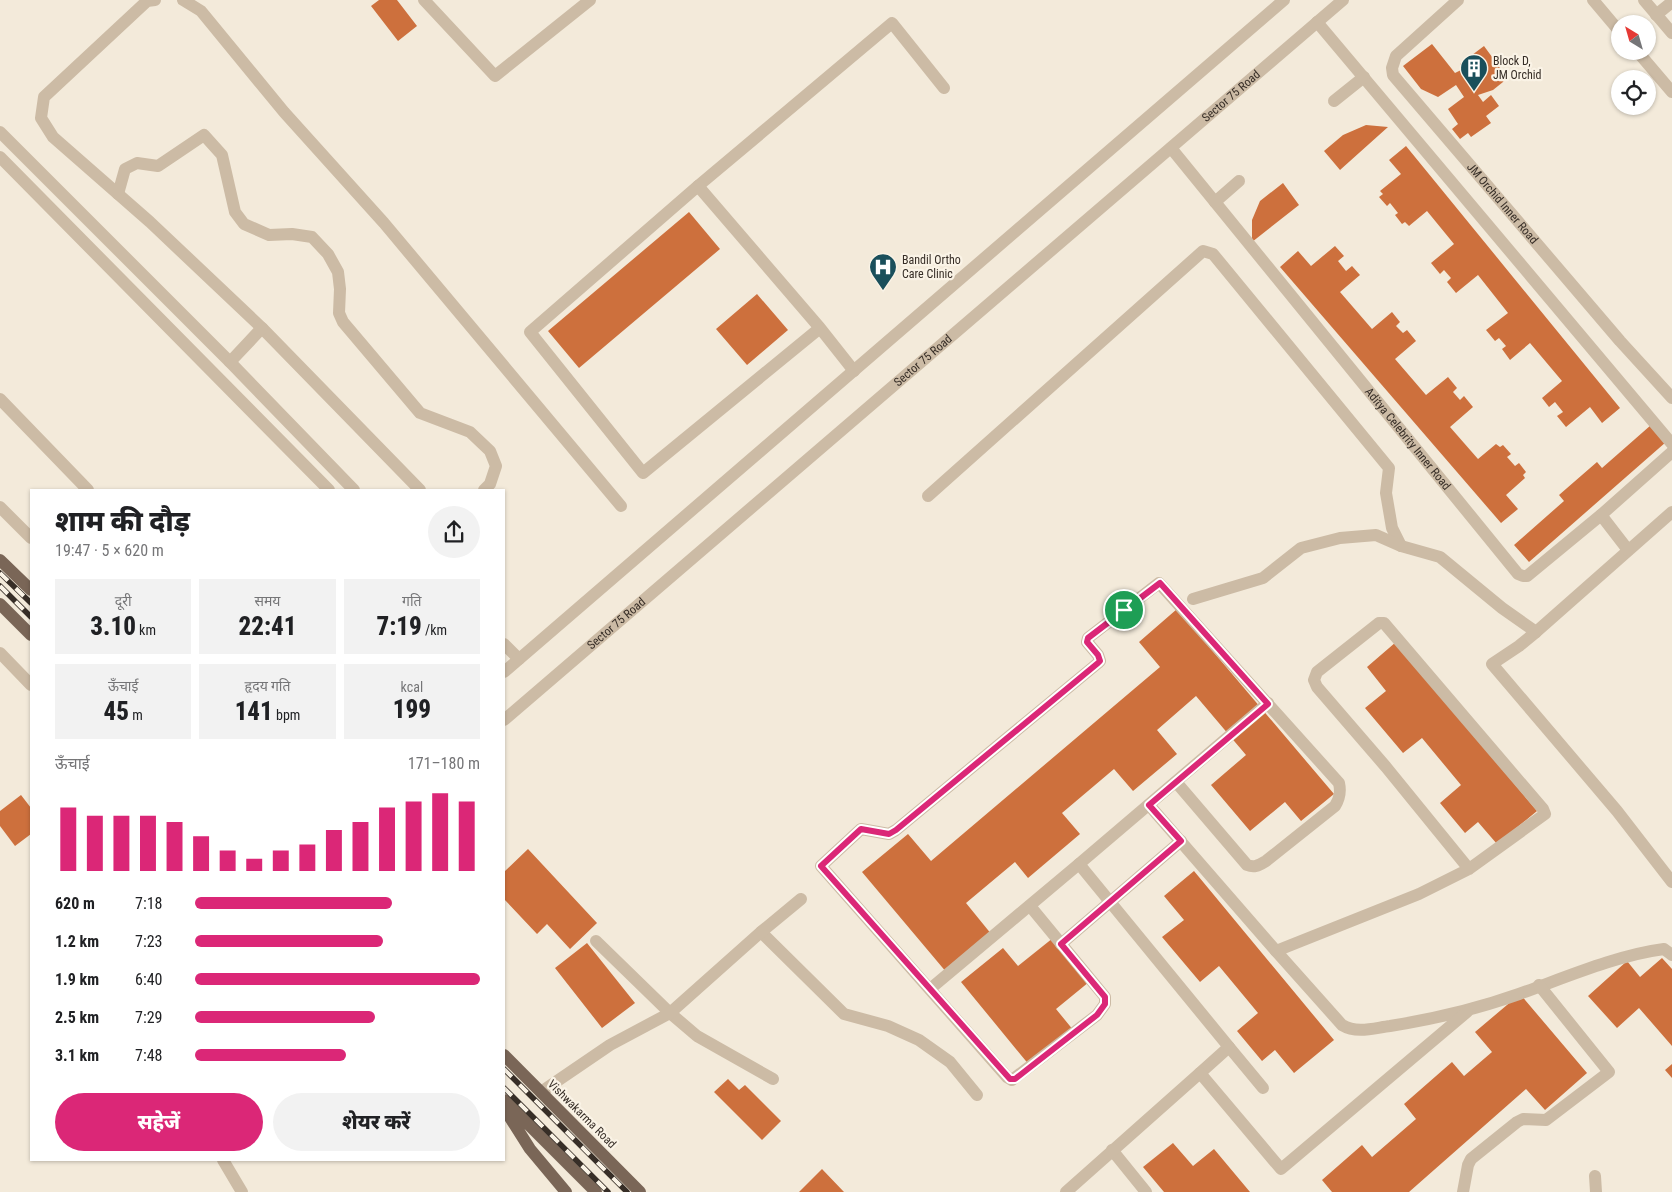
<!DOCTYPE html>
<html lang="hi">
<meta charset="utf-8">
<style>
:root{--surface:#fff;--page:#f2f2f2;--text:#202124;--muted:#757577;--accent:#db2777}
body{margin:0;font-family:"Roboto Condensed","Noto Sans Devanagari",sans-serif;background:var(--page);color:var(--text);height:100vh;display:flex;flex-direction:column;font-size:19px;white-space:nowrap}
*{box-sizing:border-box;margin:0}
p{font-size:16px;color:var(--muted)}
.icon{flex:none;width:28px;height:28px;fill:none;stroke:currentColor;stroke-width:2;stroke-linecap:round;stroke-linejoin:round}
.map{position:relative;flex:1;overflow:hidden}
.details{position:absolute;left:30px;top:489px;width:475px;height:672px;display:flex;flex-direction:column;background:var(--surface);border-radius:0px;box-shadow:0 1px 4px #0004}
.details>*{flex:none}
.needle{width:32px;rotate:323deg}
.fabs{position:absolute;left:1611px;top:15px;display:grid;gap:10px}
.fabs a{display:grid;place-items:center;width:45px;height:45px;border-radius:50%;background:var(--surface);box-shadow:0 1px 4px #0004;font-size:25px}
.pin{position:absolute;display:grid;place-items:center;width:42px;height:42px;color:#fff;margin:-21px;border:2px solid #fff;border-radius:50%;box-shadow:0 1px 5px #0007}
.round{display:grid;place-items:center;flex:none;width:52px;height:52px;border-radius:26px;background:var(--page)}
.headline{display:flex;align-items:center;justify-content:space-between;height:85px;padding:0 25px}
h1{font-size:28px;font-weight:800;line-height:38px}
.stats{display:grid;grid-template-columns:repeat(3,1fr);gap:8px;height:85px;padding:5px 25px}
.stats div{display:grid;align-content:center;border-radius:0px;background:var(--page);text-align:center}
.stats b{font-size:25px;font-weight:800}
.stats small{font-size:14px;font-weight:400}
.stats p{font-size:14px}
.chart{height:140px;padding:10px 25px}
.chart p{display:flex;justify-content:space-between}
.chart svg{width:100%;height:90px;margin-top:5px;stroke:var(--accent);stroke-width:6}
.button{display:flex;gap:10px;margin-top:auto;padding:10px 25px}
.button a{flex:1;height:58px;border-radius:30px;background:var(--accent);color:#fff;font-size:20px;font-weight:800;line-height:58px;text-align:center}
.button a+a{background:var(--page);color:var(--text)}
ul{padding:0 25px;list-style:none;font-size:16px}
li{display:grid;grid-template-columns:80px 60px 1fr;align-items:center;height:38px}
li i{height:12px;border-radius:6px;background:var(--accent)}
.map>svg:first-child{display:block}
</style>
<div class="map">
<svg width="1672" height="1192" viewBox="0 0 1672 1192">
<rect width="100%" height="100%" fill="#f3eada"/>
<!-- building -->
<path fill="#cd703d" d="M379 0H397L417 26 398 41 371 6Z
M1432 44 1455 73 1463 69 1460 64 1484 46 1506 76 1503 82 1493 90 1478 95 1483 102 1491 95 1499 106 1486 116 1491 123 1471 137 1468 133 1460 139 1452 129 1458 124 1448 109 1464 97 1456 85 1438 97 1421 89 1403 66Z
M1366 125 1388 127 1340 170 1324 151 1343 135Z
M1406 146 1620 408 1602 423 1590 407 1566 427 1557 416 1563 412 1555 402 1549 407 1542 398 1562 381 1530 343 1510 360 1502 349 1506 346 1499 338 1495 341 1486 330 1508 313 1478 275 1456 293 1447 282 1451 278 1444 270 1440 274 1431 263 1454 244 1427 211 1409 226 1405 222 1402 224 1395 215 1398 213 1390 203 1387 206 1379 197 1383 194 1380 191 1401 174 1389 160Z
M1283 183 1299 205 1252 242V220L1260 201Z
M689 212 720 249 579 368 548 331Z
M1335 246 1344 256 1338 261 1346 271 1352 266 1360 275 1340 292 1372 329 1392 312 1400 322 1396 326 1403 333 1407 330 1416 341 1395 359 1426 395 1448 377 1457 388 1453 392 1460 400 1464 396 1473 407 1450 427 1478 459 1496 444 1500 447 1503 445 1511 454 1507 457 1515 466 1519 463 1526 472 1523 475 1525 478 1506 495 1518 509 1501 523 1280 267 1298 251 1311 266Z
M757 294 788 330 747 365 716 329Z
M1651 425 1666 442 1529 562 1514 545 1564 501 1559 495 1597 462 1602 468Z
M1177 609 1334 794 1301 821 1285 802 1250 831 1211 785 1246 755 1196 696 1157 730 1177 754 1133 791 1114 769 1062 813 1080 834 1028 878 1015 862 966 903 992 935 947 973 862 872 908 834 931 861 1160 667 1139 642Z
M1396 642 1537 811 1497 844 1478 822 1465 833 1440 803 1461 785 1422 738 1403 753 1365 708 1386 691 1367 667Z
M21 795 31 808V834L15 846 0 826V811Z
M528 849 597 923 570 949 547 924 537 934 504 899V872Z
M1194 871 1334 1040 1294 1073 1275 1050 1262 1061 1237 1031 1258 1013 1219 966 1200 982 1162 937 1184 920 1164 896Z
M1053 938 1089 982 1056 1009 1074 1031 1030 1066 961 982 1003 948 1018 966Z
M587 943 635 1003 602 1028 555 968Z
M1662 958 1672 969V1046L1639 1008 1617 1028 1588 996 1627 961 1640 977Z
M1520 994 1587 1073 1545 1110 1526 1089 1409 1192H1332L1322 1180 1362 1145 1372 1157 1416 1119 1404 1104 1452 1062 1464 1076 1492 1052 1475 1032Z
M1672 1064V1078L1665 1070Z
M728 1079 739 1090 745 1085 781 1121 762 1140 714 1092Z
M1173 1143 1193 1166 1214 1149 1250 1192H1164L1143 1167Z
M822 1169 844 1192H799Z"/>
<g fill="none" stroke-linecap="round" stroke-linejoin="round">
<!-- minor -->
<g stroke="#ccbba5" stroke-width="12">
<path d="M155 0 147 1 44 97 41 118 53 137 150 222 262 328 420 490"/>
<path d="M183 0 201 11 284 112 384 223 621 506"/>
<path d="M424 0 495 76 590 0"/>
<path id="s1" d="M1458 0 1396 56 1392 68 1393 75 1620 341 1672 398"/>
<path d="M1593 0 1620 32"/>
<path d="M1644 0 1672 33"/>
<path d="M1656 15 1672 2"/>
<path d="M1317 22 1672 444"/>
<path d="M1637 51 1672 92"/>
<path d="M1334 101 1364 77"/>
<path d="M0 132 230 362 354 490"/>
<path id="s2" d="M1171 148 1518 574 1523 576H1527L1601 515 1672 452"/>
<path d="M0 157 329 490"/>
<path d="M698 186 892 23 944 88"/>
<path d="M118 194 125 169 137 163 158 166 204 135 222 155 235 212 244 224 269 235 292 234 312 237 328 254 338 272 340 289 339 313 343 322 420 413 470 432 490 451 496 466 490 484 484 490"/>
<path d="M1215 202 1239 181"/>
<path d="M820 328 643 473 530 332 698 186 820 328 854 371"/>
<path d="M230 362 262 328"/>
<path d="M0 399 88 490"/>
<path d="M928 496 1203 251 1213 254 1389 468 1386 493 1392 528 1401 546"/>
<path d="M0 507 31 538"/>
<path d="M1672 512 1536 632 1519 646 1492 664 1617 811 1672 882"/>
<path d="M1601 515 1628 550"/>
<path d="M1193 599 1263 578 1301 548 1340 538 1376 535 1401 546 1440 557 1502 608 1536 632"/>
<path d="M504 644 519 659"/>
<path d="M0 653 31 685"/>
<path d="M504 672 1284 0"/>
<path id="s3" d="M504 720 1343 0"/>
<path d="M1149 805 1276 951"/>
<path d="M1079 864 1268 703"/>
<path d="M1469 869 1386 767 1317 687 1314 680 1317 672 1379 623H1384L1543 809 1545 814 1469 869 1419 894 1276 951 1342 1025C1357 1034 1374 1028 1390 1026 1434 1019 1477 1009 1519 994 1564 978 1617 955 1664 949L1672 955"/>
<path d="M1030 906 1105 997V1004L1097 1015 1012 1080 1007 1077 821 866 861 829 889 834 896 830 1098 663 1100 661 1098 655 1087 642 1088 638 1159 583 1339 783C1341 792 1340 798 1335 806L1266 861C1259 865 1255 868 1247 865L1176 782"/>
<path d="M761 932 844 1014 888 1026 919 1040 950 1062 977 1095"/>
<path d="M596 941 670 1013 697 1036 773 1079"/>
<path d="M1061 944 1181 841"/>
<path d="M930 989 1079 864 1229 1047 1200 1073"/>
<path d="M1229 1047 1263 1088"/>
<path d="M541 1092 610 1045 670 1013 761 932 801 899"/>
<path d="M1112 1150 1146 1192"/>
<path d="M223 1160 242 1192"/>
<path d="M1595 1176 1596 1192"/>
<path d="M1066 1192 1200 1073 1281 1169 1467 1012"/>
<path d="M1463 1192 1468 1165 1471 1159 1517 1122 1523 1119 1546 1120 1609 1072 1539 985"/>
</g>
<!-- major -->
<path stroke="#7a6657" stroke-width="12" d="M0 560 31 590
M0 604 31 635
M504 1055 640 1192
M504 1100 596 1192
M504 1108 530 1149 566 1192"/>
<!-- rail casing -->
<g stroke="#372e27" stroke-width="5.5">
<path id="rail" d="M0 573 31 603
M0 586 31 617
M504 1069 627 1192
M504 1088 608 1192"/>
</g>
<!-- rail -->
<use href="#rail" stroke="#faf3e6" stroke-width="4" stroke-dasharray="11" stroke-linecap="butt"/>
</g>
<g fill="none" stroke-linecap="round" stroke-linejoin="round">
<!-- route casing -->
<g stroke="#fff" stroke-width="10">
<path id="route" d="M1160 583 1268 704 1149 805 1181 841 1061 944 1105 997V1004L1097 1015 1015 1079H1010L821 866 861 829 889 834 896 830 1098 663 1100 661 1098 655 1087 642 1088 638Z"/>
</g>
<!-- route -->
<use href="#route" stroke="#db2777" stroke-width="6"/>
</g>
<!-- icons -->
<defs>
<g id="building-pin" transform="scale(1.4375)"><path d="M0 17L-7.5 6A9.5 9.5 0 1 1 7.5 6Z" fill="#1a4f5b" stroke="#faf3e6"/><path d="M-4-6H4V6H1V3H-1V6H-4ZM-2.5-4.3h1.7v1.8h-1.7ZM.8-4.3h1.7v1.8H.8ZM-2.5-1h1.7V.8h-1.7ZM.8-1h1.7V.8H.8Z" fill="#fff"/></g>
<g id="hospital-pin" transform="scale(1.4375)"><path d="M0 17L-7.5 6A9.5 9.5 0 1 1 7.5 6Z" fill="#1a4f5b" stroke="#faf3e6"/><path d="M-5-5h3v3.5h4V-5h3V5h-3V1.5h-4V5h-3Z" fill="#fff"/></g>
</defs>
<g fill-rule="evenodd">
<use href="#building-pin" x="1474" y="68"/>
<use href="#hospital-pin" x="883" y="267"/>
</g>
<g text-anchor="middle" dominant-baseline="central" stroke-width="4.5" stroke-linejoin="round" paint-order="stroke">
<!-- poi labels -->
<g font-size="12" fill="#372e27" stroke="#faf3e6" text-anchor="start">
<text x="1493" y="61">Block D,<tspan x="1493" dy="14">JM Orchid</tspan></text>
<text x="902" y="260">Bandil Ortho<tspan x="902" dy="14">Care Clinic</tspan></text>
</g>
<!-- street labels -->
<g font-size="12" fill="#372e27" stroke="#faf3e6">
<text stroke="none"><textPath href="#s3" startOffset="958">Sector 75 Road</textPath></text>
<text stroke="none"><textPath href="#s1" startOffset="272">JM Orchid Inner Road</textPath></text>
<text stroke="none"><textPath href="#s3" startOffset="552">Sector 75 Road</textPath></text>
<text stroke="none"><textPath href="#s2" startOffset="375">Aditya Celebrity Inner Road</textPath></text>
<text stroke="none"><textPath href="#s3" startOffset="148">Sector 75 Road</textPath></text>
<text transform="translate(582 1114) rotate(45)">Vishwakarma Road</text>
</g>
</g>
</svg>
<div class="fabs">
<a><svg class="needle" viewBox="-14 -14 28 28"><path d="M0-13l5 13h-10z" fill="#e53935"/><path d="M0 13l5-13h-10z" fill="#757577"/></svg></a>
<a><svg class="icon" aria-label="locate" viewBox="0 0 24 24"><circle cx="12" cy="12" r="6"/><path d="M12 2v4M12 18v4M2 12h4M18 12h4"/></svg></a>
</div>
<div class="pin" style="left:1124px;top:610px;background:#1e9e55"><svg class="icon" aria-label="arrive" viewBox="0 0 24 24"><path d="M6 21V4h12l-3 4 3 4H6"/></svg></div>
<section class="details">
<div class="headline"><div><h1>शाम की दौड़</h1><p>19:47 · 5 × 620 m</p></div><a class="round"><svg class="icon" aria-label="share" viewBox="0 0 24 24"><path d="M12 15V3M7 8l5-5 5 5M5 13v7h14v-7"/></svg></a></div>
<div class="stats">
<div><p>दूरी</p><b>3.10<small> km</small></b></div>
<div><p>समय</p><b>22:41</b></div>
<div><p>गति</p><b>7:19<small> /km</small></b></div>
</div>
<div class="stats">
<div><p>ऊँचाई</p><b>45<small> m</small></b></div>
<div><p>हृदय गति</p><b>141<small> bpm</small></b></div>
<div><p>kcal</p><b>199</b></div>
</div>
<div class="chart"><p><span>ऊँचाई</span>171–180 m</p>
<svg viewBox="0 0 160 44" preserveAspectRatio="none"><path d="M5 44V13M15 44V17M25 44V17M35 44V17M45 44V20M55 44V27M65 44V34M75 44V38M85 44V34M95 44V31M105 44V24M115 44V20M125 44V13M135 44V10M145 44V6M155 44V10"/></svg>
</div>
<ul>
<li><b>620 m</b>7:18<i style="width:69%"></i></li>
<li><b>1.2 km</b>7:23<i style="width:66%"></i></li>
<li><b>1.9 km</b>6:40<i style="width:100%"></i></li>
<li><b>2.5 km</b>7:29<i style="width:63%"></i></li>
<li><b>3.1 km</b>7:48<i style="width:53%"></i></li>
</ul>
<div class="button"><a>सहेजें</a><a>शेयर करें</a></div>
</section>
</div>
